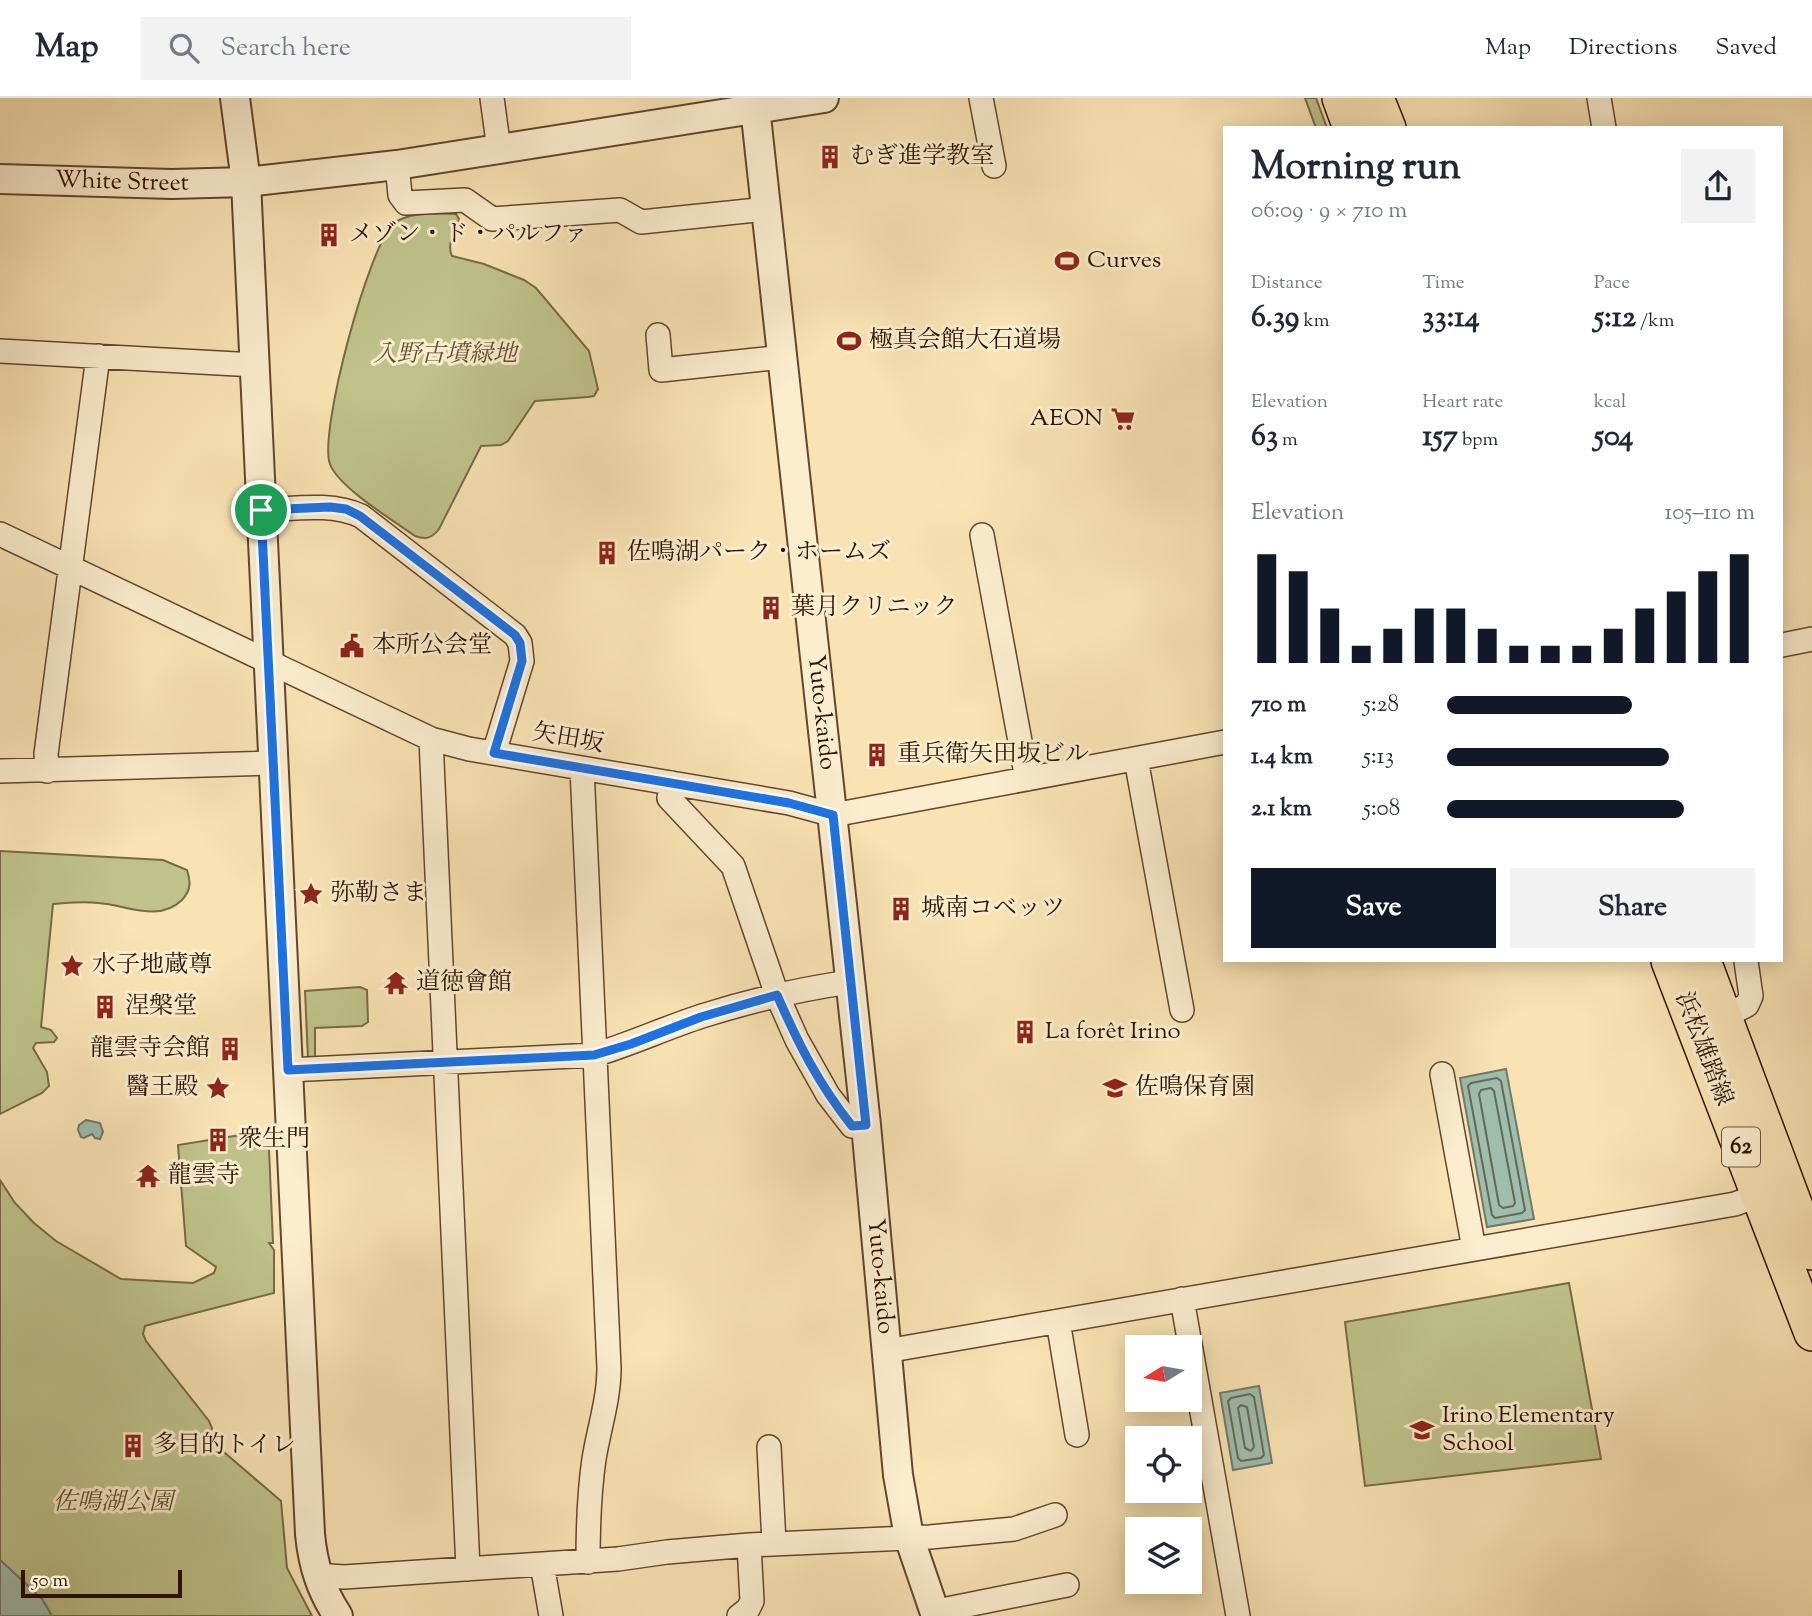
<!DOCTYPE html>
<meta charset="utf-8">
<style>
:root{--surface:#fff;--page:#f2f2f3;--text:#1f2937;--muted:#747a83;--line:#e0e1e3;--accent:#111827}
body{margin:0;font-family:"Sorts Mill Goudy","Noto Serif JP",serif;background:var(--page);color:var(--text);height:100vh;display:flex;flex-direction:column;font-size:26px;white-space:nowrap}
*{box-sizing:border-box;margin:0}
p{font-size:23px;color:var(--muted)}
.icon{flex:none;width:38px;height:38px;fill:none;stroke:currentColor;stroke-width:2;stroke-linecap:round;stroke-linejoin:round}
.map{position:relative;flex:1;overflow:hidden}
.side{position:absolute;left:1223px;top:28px;width:560px;height:836px;display:flex;flex-direction:column;background:var(--surface);border-radius:0px;box-shadow:0 4px 18px #0003}
.side>*{flex:none}
.needle{width:46px;rotate:259deg}
.buttons{position:absolute;left:1125px;top:1237px;display:grid;gap:14px}
.buttons a{display:grid;place-items:center;width:77px;height:77px;border-radius:0px;background:var(--surface);box-shadow:0 4px 18px #0003;font-size:35px}
.scale{position:absolute;left:21px;bottom:18px;width:161px;box-sizing:border-box;padding-left:7px;border:4px solid #301200;border-top:0;font-size:19px;line-height:24px;white-space:nowrap;color:#301200;-webkit-text-stroke:5px #fbedce;paint-order:stroke}
.pin{position:absolute;display:grid;place-items:center;width:60px;height:60px;color:#fff;margin:-30px;border:4px solid #fff;border-radius:50%;box-shadow:0 2px 7px #0007}
.round{display:grid;place-items:center;flex:none;width:74px;height:74px;border-radius:0px;background:var(--page)}
.head{display:flex;align-items:center;justify-content:space-between;height:119px;padding:0 28px}
h1{font-size:38px;font-weight:700;line-height:52px}
.stats{display:grid;grid-template-columns:repeat(3,1fr);gap:10px;height:119px;padding:7px 28px}
.stats div{display:grid;align-content:center}
.stats b{font-size:30px;font-weight:700}
.stats small{font-size:19px;font-weight:400}
.stats p{font-size:19px}
.chart{height:196px;padding:14px 28px}
.chart p{display:flex;justify-content:space-between}
.chart svg{width:100%;height:126px;margin-top:7px;stroke:var(--accent);stroke-width:6}
.action{display:flex;gap:14px;margin-top:auto;padding:14px 28px}
.action a{flex:1;height:80px;border-radius:0px;background:var(--accent);color:#fff;font-size:28px;font-weight:700;line-height:80px;text-align:center}
.action a+a{background:var(--page);color:var(--text)}
ul{padding:0 28px;list-style:none;font-size:23px}
li{display:grid;grid-template-columns:112px 84px 1fr;align-items:center;height:52px}
li i{height:18px;border-radius:9px;background:var(--accent)}
header{display:flex;align-items:center;gap:42px;box-sizing:border-box;height:98px;padding:0 35px;background:var(--surface);border-bottom:2px solid var(--line)}
header strong{font-size:33px}
nav{display:flex;gap:38px;margin-inline-start:auto;font-size:24px}
.search{width:490px;height:63px;background:var(--page);display:flex;align-items:center;gap:18px;box-sizing:border-box;padding:0 24px;border-radius:0px;color:var(--muted);font-size:26px}
.map>svg:first-child{display:block}
</style>
<header>
<strong>Map</strong>
<div class="search"><svg class="icon" aria-label="search" viewBox="0 0 24 24"><circle cx="10" cy="10" r="6"/><path d="M15 15l6 6"/></svg>Search here</div>
<nav><a>Map</a><a>Directions</a><a>Saved</a></nav>
</header>
<div class="map">
<svg width="1812" height="1518" viewBox="0 0 1812 1518">
<rect width="100%" height="100%" fill="#f9e3b3"/>
<filter id="stains"><feTurbulence type="fractalNoise" baseFrequency=".00286" numOctaves="4"/><feColorMatrix values="0 0 0 0 .2 0 0 0 0 .09 0 0 0 0 .02 0 0 0 .5 -.17"/></filter>
<radialGradient id="worn" r=".72"><stop offset=".6" stop-color="#630" stop-opacity="0"/><stop offset="1" stop-color="#630" stop-opacity=".3"/></radialGradient>
<!-- green -->
<path fill="#bfc38b" stroke="#786a46" stroke-width="2" d="M1305 0H1316L1327 30H1316Z
M456 116 459 121C456 133 446 146 452 158L484 166 524 182 536 190 589 253 598 291 594 298 588 299 535 303 508 343 501 347 481 348 439 431C432 440 426 442 415 438 394 423 338 389 330 366 318 336 369 146 394 125 408 114 439 115 456 116Z
M0 753 163 762 187 772C191 784 191 792 182 802 158 825 127 807 98 805 83 803 68 805 53 806L41 929 51 932 57 940 54 944 36 945 33 950 47 974 49 988 42 995 0 1016Z
M360 889 367 892 368 924 362 928 315 930V960L308 961 305 893Z
M247 1036 248 1047 269 1051 273 1145H269L274 1152V1195L152 1226 145 1228 143 1236 146 1243 209 1323 212 1330 210 1336 204 1337 281 1403 287 1470 312 1518H52L42 1501 0 1462V1082L15 1105 34 1125 56 1143 121 1181 193 1185 214 1175 216 1169 186 1148 178 1047Z
M1569 1185 1601 1361 1365 1388 1345 1224Z"/>
<!-- water -->
<path fill="#9ebeae" stroke="#727968" stroke-width="2" d="M1506 971 1534 1121 1487 1129 1460 980Z
M86 1022 100 1025 103 1034 100 1041 95 1040 92 1036 84 1040 81 1039 78 1032 79 1027Z
M1259 1288 1272 1365 1233 1372 1220 1295Z
M0 1462 42 1501 52 1518H0Z"/>
<g fill="none" stroke-linecap="round" stroke-linejoin="round">
<!-- shore -->
<path stroke="#676857" stroke-width="2" d="M1497 980 1501 983 1525 1112 1522 1115 1495 1120 1492 1117 1468 988 1471 985Z
M1491 990 1494 993 1515 1105 1513 1108 1503 1110 1499 1107 1479 996 1481 992Z
M1250 1296 1254 1299 1264 1357 1261 1360 1241 1363 1238 1360 1228 1303 1231 1300Z
M1241 1307 1247 1309 1254 1349 1251 1353 1245 1350 1238 1310Z"/>
<!-- minor casing -->
<g stroke="#62462d" stroke-width="26">
<path id="minor" d="M492 0 499 52
M981 0 994 68
M1599 0 1604 30
M397 67 400 97 406 105 465 102 492 121 620 112 641 124 766 111
M658 237 661 272 783 259
M0 253 255 267
M261 412C294 411 330 404 361 418L515 537 520 545 522 563 494 655
M0 436 431 641 469 651 789 705 833 717 1225 644
M982 437 1027 681
M1782 547 1812 541
M431 641 468 1471
M1136 661 1182 912
M582 670 609 1270C609 1301 599 1330 594 1361 589 1395 588 1429 588 1464
M0 673 273 665
M47 673 46 656 98 258
M672 685 669 700 733 768 777 897 797 942 828 997 852 1028 866 1027
M1724 919 1747 907 1751 898 1746 863
M288 972 594 957C631 946 665 930 702 918 750 903 800 891 850 884
M1442 976 1474 1151
M1182 1201 1238 1518
M1058 1223 1077 1337
M886 1253 1735 1106 1759 1097
M769 1349 774 1445
M542 1466 551 1518
M316 1477 344 1479 618 1461 667 1454 749 1447 930 1439 1014 1431 1055 1417
M936 1517 947 1511 1067 1487
M739 1518 748 1511 752 1503 749 1447"/>
</g>
<!-- tertiary casing -->
<g stroke="#62462d" stroke-width="32">
<g id="tertiary">
<path d="M235 0 246 84 310 1436C313 1468 321 1492 338 1518"/>
<path id="s1" d="M754 0 866 1027 898 1377 909 1439 936 1518"/>
<path id="s2" d="M0 81 172 86 246 84 397 67 824 0"/>
</g>
</g>
<!-- primary casing -->
<g stroke="#301200" stroke-width="38">
<path id="primary" d="M1340 0 1351 30
M1376 0 1388 30
M1669 863 1812 1235
M1703 863 1812 1154"/>
</g>
<!-- minor -->
<use href="#minor" stroke="#fbedce" stroke-width="23"/>
<!-- tertiary -->
<use href="#tertiary" stroke="#fbedce" stroke-width="28"/>
<!-- primary -->
<use href="#primary" stroke="#f9e3b3" stroke-width="35"/>
</g>
<g fill="none" stroke-linecap="round" stroke-linejoin="round">
<!-- route casing -->
<g stroke="#fff" stroke-width="14">
<path id="route" d="M330 409 346 411 360 418 515 537 520 545 522 563 494 655 789 705 833 717 866 1027 852 1028C818 985 799 947 777 897L701 919 631 946 594 957 288 972 261 412Z"/>
</g>
<!-- route -->
<use href="#route" stroke="#1a73e8" stroke-width="9"/>
</g>
<!-- icons -->
<defs>
<g id="building-bare" transform="scale(1.89)"><path d="M-4-6H4V6H1V3H-1V6H-4ZM-2.5-4.3h1.7v1.8h-1.7ZM.8-4.3h1.7v1.8H.8ZM-2.5-1h1.7V.8h-1.7ZM.8-1h1.7V.8H.8Z" fill="#8f2418" stroke="#fbedce" stroke-width="2.5" paint-order="stroke"/></g>
<g id="stadium-bare" transform="scale(1.89)"><path d="M0-5a6.5 5 0 1 0 0 10a6.5 5 0 1 0 0-10ZM-3.5-1.8h7v3.6h-7Z" fill="#8f2418" stroke="#fbedce" stroke-width="2.5" paint-order="stroke"/></g>
<g id="supermarket-bare" transform="scale(1.89)"><path d="M-6-5.5h2.5l.6 2H6L4.5 2H-2.5L-4.4-4H-6ZM-1.5 3.2a1.3 1.3 0 1 0 .1 0ZM3 3.2a1.3 1.3 0 1 0 .1 0Z" fill="#8f2418" stroke="#fbedce" stroke-width="2.5" paint-order="stroke"/></g>
<g id="civic-bare" transform="scale(1.89)"><path d="M-.6-6.5H3V-4.5H.6V-3L4-1V1h2V6H-6V1h2V-1L-.6-3ZM-1.2 2.5V6h2.4V2.5Z" fill="#8f2418" stroke="#fbedce" stroke-width="2.5" paint-order="stroke"/></g>
<g id="sight-bare" transform="scale(1.89)"><path d="M0-6L1.8-2.2L6-1.7L2.9 1.2L3.7 5.4L0 3.3L-3.7 5.4L-2.9 1.2L-6-1.7L-1.8-2.2Z" fill="#8f2418" stroke="#fbedce" stroke-width="2.5" paint-order="stroke"/></g>
<g id="temple-bare" transform="scale(1.89)"><path d="M0-6L5-2H3V0L6.5 2.5H4V6H1.5V3h-3V6H-4V2.5H-6.5L-3 0V-2H-5Z" fill="#8f2418" stroke="#fbedce" stroke-width="2.5" paint-order="stroke"/></g>
<g id="school-bare" transform="scale(1.89)"><path d="M0-5L7-2L0 1L-7-2ZM-4 1L0 2.5L4 1V4Q0 6-4 4Z" fill="#8f2418" stroke="#fbedce" stroke-width="2.5" paint-order="stroke"/></g>
</defs>
<g fill-rule="evenodd">
<use href="#building-bare" x="830" y="59"/>
<use href="#building-bare" x="329" y="137"/>
<use href="#stadium-bare" x="1067" y="163"/>
<use href="#stadium-bare" x="849" y="243"/>
<use href="#supermarket-bare" x="1123" y="321"/>
<use href="#building-bare" x="607" y="455"/>
<use href="#building-bare" x="771" y="510"/>
<use href="#civic-bare" x="352" y="548"/>
<use href="#building-bare" x="877" y="657"/>
<use href="#sight-bare" x="311" y="796"/>
<use href="#building-bare" x="901" y="811"/>
<use href="#sight-bare" x="72" y="868"/>
<use href="#temple-bare" x="396" y="885"/>
<use href="#building-bare" x="105" y="909"/>
<use href="#building-bare" x="1025" y="934"/>
<use href="#building-bare" x="230" y="951"/>
<use href="#sight-bare" x="218" y="990"/>
<use href="#school-bare" x="1115" y="990"/>
<use href="#building-bare" x="218" y="1042"/>
<use href="#temple-bare" x="148" y="1078"/>
<use href="#school-bare" x="1422" y="1332"/>
<use href="#building-bare" x="133" y="1348"/>
</g>
<g text-anchor="middle" dominant-baseline="central" stroke-width="6" stroke-linejoin="round" paint-order="stroke">
<!-- shield labels -->
<rect fill="#fbedce" stroke="#6d543e" stroke-width="2" x="1722" y="1029.5" width="38" height="39" rx="5"/>
<g font-size="23" font-weight="bold" fill="#301200">
<text x="1741" y="1049">62</text>
</g>
<!-- poi labels -->
<g font-size="24" fill="#301200" stroke="#fbedce" text-anchor="start">
<text x="850" y="59">むぎ進学教室</text>
<text x="349" y="137">メゾン・ド・パルファ</text>
<text x="1087" y="163">Curves</text>
<text x="869" y="243">極真会館大石道場</text>
<text x="1103" y="321" text-anchor="end">AEON</text>
<text x="627" y="455">佐鳴湖パーク・ホームズ</text>
<text x="791" y="510">葉月クリニック</text>
<text x="372" y="548">本所公会堂</text>
<text x="897" y="657">重兵衛矢田坂ビル</text>
<text x="331" y="796">弥勒さま</text>
<text x="921" y="811">城南コベッツ</text>
<text x="92" y="868">水子地蔵尊</text>
<text x="416" y="885">道徳會館</text>
<text x="125" y="909">涅槃堂</text>
<text x="1045" y="934">La forêt Irino</text>
<text x="210" y="951" text-anchor="end">龍雲寺会館</text>
<text x="198" y="990" text-anchor="end">醫王殿</text>
<text x="1135" y="990">佐鳴保育園</text>
<text x="238" y="1042">衆生門</text>
<text x="168" y="1078">龍雲寺</text>
<text x="1442" y="1318">Irino Elementary<tspan x="1442" dy="28">School</tspan></text>
<text x="153" y="1348">多目的トイレ</text>
</g>
<!-- street labels -->
<g font-size="24" fill="#301200" stroke="#fbedce">
<text stroke="none"><textPath href="#s2" startOffset="122">White Street</textPath></text>
<text stroke="none"><textPath href="#s1" startOffset="618">Yuto-kaido</textPath></text>
<text transform="translate(568 641) rotate(10)">矢田坂</text>
<text transform="translate(1703 951) rotate(69)">浜松雄踏線</text>
<text stroke="none"><textPath href="#s1" startOffset="1185">Yuto-kaido</textPath></text>
</g>
<!-- park labels -->
<g font-size="24" font-style="italic" fill="#625031" stroke="#fbedce">
<text x="445" y="257">入野古墳緑地</text>
<text x="113" y="1405">佐鳴湖公園</text>
</g>
</g>
<rect width="100%" height="100%" filter="url(#stains)"/>
<rect width="100%" height="100%" fill="url(#worn)"/>
</svg>
<div class="buttons">
<a><svg class="needle" viewBox="-14 -14 28 28"><path d="M0-13l5 13h-10z" fill="#e53935"/><path d="M0 13l5-13h-10z" fill="#747a83"/></svg></a>
<a><svg class="icon" aria-label="locate" viewBox="0 0 24 24"><circle cx="12" cy="12" r="6"/><path d="M12 2v4M12 18v4M2 12h4M18 12h4"/></svg></a>
<a><svg class="icon" aria-label="layers" viewBox="0 0 24 24"><path d="M12 4l9 5-9 5-9-5zM3 14l9 5 9-5"/></svg></a>
</div>
<div class="scale">50 m</div>
<div class="pin" style="left:261px;top:412px;background:#1e9e55"><svg class="icon" aria-label="arrive" viewBox="0 0 24 24"><path d="M6 21V4h12l-3 4 3 4H6"/></svg></div>
<section class="side">
<div class="head"><div><h1>Morning run</h1><p>06:09 · 9 × 710 m</p></div><a class="round"><svg class="icon" aria-label="share" viewBox="0 0 24 24"><path d="M12 15V3M7 8l5-5 5 5M5 13v7h14v-7"/></svg></a></div>
<div class="stats">
<div><p>Distance</p><b>6.39<small> km</small></b></div>
<div><p>Time</p><b>33:14</b></div>
<div><p>Pace</p><b>5:12<small> /km</small></b></div>
</div>
<div class="stats">
<div><p>Elevation</p><b>63<small> m</small></b></div>
<div><p>Heart rate</p><b>157<small> bpm</small></b></div>
<div><p>kcal</p><b>504</b></div>
</div>
<div class="chart"><p><span>Elevation</span>105–110 m</p>
<svg viewBox="0 0 160 44" preserveAspectRatio="none"><path d="M5 44V6M15 44V12M25 44V25M35 44V38M45 44V32M55 44V25M65 44V25M75 44V32M85 44V38M95 44V38M105 44V38M115 44V32M125 44V25M135 44V19M145 44V12M155 44V6"/></svg>
</div>
<ul>
<li><b>710 m</b>5:28<i style="width:60%"></i></li>
<li><b>1.4 km</b>5:13<i style="width:72%"></i></li>
<li><b>2.1 km</b>5:08<i style="width:77%"></i></li>
</ul>
<div class="action"><a>Save</a><a>Share</a></div>
</section>
</div>
